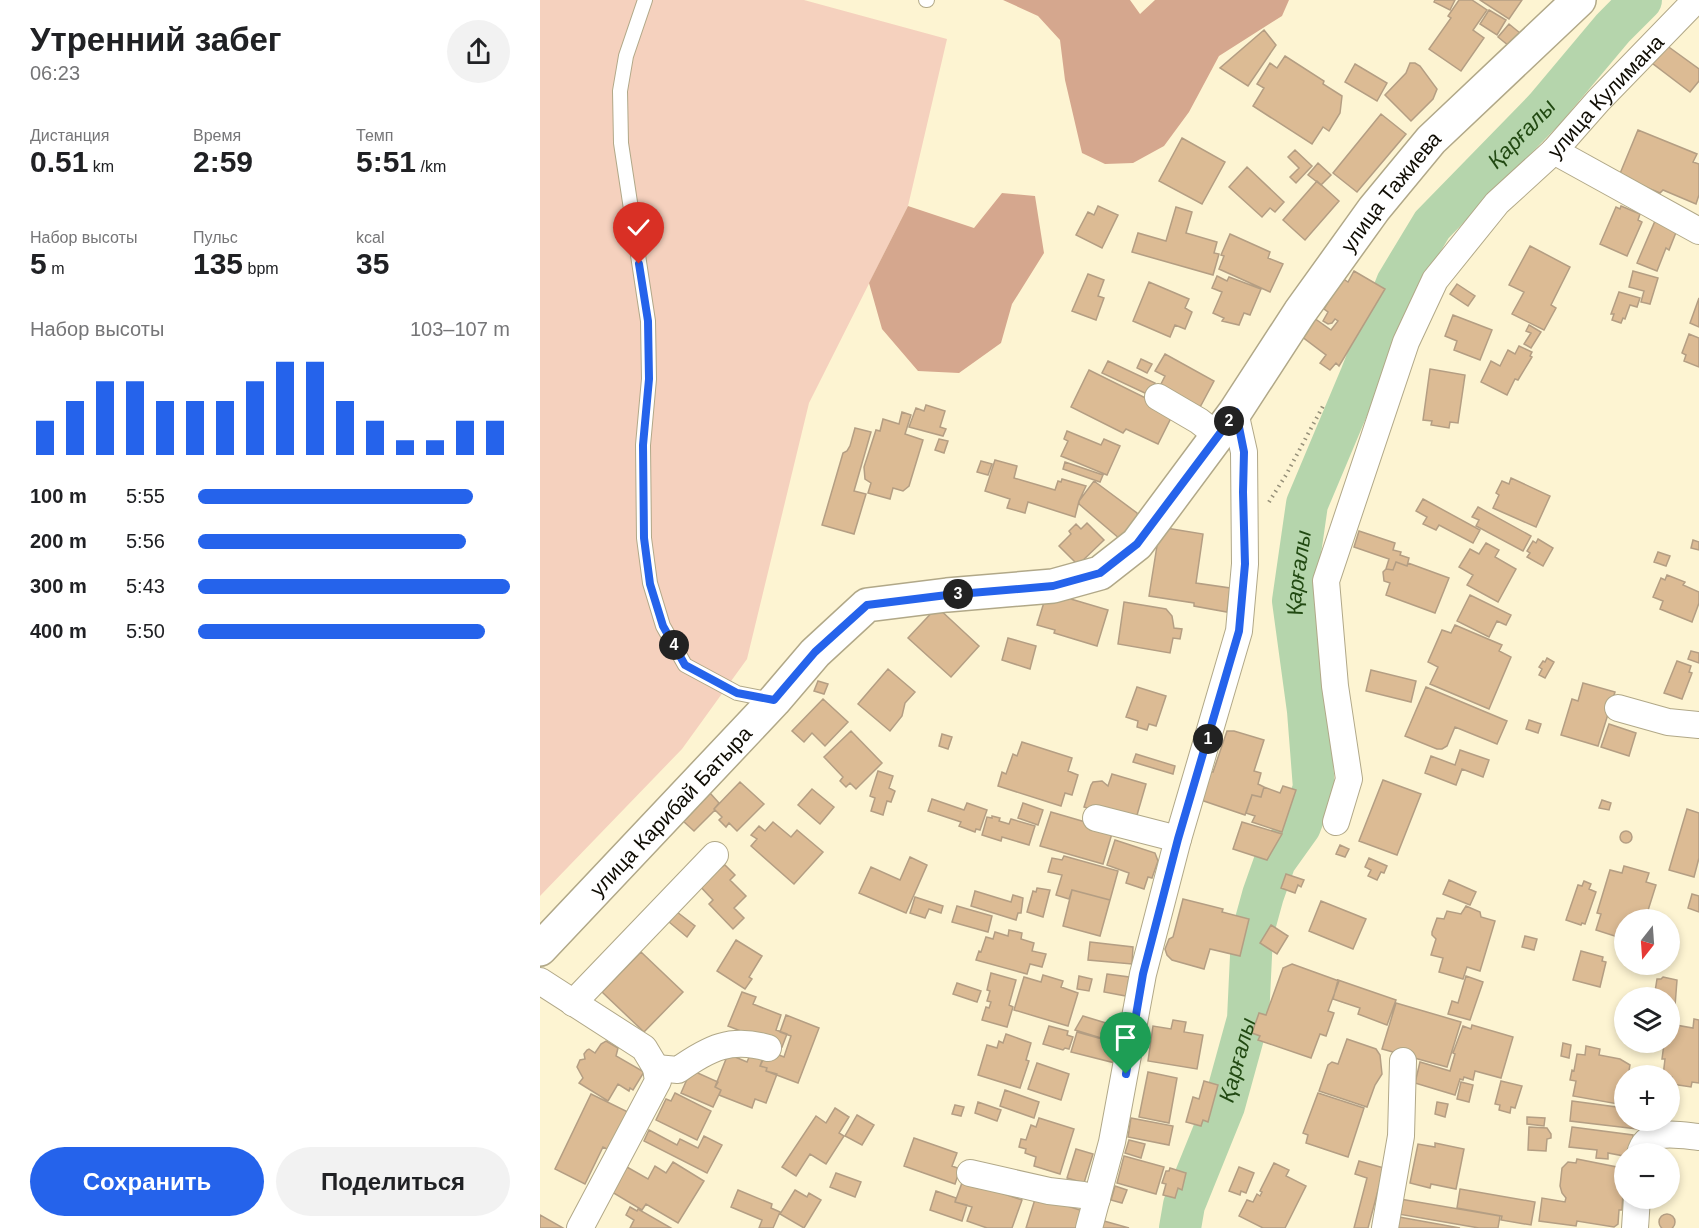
<!DOCTYPE html>
<html lang="ru">
<meta charset="utf-8">
<style>
:root{--surface:#fff;--page:#f2f2f2;--text:#202124;--muted:#757577;--accent:#2563eb}
body{margin:0;font-family:Helvetica,sans-serif;background:var(--page);color:var(--text);height:100vh;display:flex;flex-direction:column;font-size:22px;white-space:nowrap}
*{box-sizing:border-box;margin:0}
p{font-size:20px;color:var(--muted)}
.icon{flex:none;width:33px;height:33px;fill:none;stroke:currentColor;stroke-width:2;stroke-linecap:round;stroke-linejoin:round}
.map{position:relative;flex:1;overflow:hidden}
.sheet{display:flex;flex-direction:column;background:var(--surface);width:540px}
.sheet>*{flex:none}
.needle{width:39px;rotate:197deg}
.controls{position:absolute;left:1074px;top:909px;display:grid;gap:12px}
.controls a{display:grid;place-items:center;width:66px;height:66px;border-radius:50%;background:var(--surface);box-shadow:0 3px 9px #0003;font-size:30px}
.pin{position:absolute;display:grid;place-items:center;width:51px;height:51px;color:#fff;margin:-62px -26px;border-radius:50% 50% 50% 0;rotate:-45deg;box-shadow:0 0 6px #0007}
.pin .icon{rotate:45deg}
.km{position:absolute;width:30px;height:30px;margin:-15px;border-radius:50%;background:#222;color:#fff;font-size:16px;line-height:30px;text-align:center}
.round{display:grid;place-items:center;flex:none;width:63px;height:63px;border-radius:32px;background:var(--page)}
.headline{display:flex;align-items:center;justify-content:space-between;height:102px;padding:0 30px}
h1{font-size:33px;font-weight:700;line-height:45px}
.stats{display:grid;grid-template-columns:repeat(3,1fr);gap:9px;height:102px;padding:6px 30px}
.stats div{display:grid;align-content:center}
.stats b{font-size:30px;font-weight:700}
.stats small{font-size:16px;font-weight:400}
.stats p{font-size:16px}
.chart{height:168px;padding:12px 30px}
.chart p{display:flex;justify-content:space-between}
.chart svg{width:100%;height:108px;margin-top:6px;stroke:var(--accent);stroke-width:6}
.action{display:flex;gap:12px;margin-top:auto;padding:12px 30px}
.action a{flex:1;height:69px;border-radius:36px;background:var(--accent);color:#fff;font-size:24px;font-weight:700;line-height:69px;text-align:center}
.action a+a{background:var(--page);color:var(--text)}
ul{padding:0 30px;list-style:none;font-size:20px}
li{display:grid;grid-template-columns:96px 72px 1fr;align-items:center;height:45px}
li i{height:15px;border-radius:8px;background:var(--accent)}
main{display:flex;flex:1;min-height:0}
.map>svg:first-child{display:block}
</style>
<main>
<section class="sheet">
<div class="headline"><div><h1>Утренний забег</h1><p>06:23</p></div><a class="round"><svg class="icon" aria-label="share" viewBox="0 0 24 24"><path d="M12 15V3M7 8l5-5 5 5M5 13v7h14v-7"/></svg></a></div>
<div class="stats">
<div><p>Дистанция</p><b>0.51<small> km</small></b></div>
<div><p>Время</p><b>2:59</b></div>
<div><p>Темп</p><b>5:51<small> /km</small></b></div>
</div>
<div class="stats">
<div><p>Набор высоты</p><b>5<small> m</small></b></div>
<div><p>Пульс</p><b>135<small> bpm</small></b></div>
<div><p>kcal</p><b>35</b></div>
</div>
<div class="chart"><p><span>Набор высоты</span>103–107 m</p>
<svg viewBox="0 0 160 44" preserveAspectRatio="none"><path d="M5 44V30M15 44V22M25 44V14M35 44V14M45 44V22M55 44V22M65 44V22M75 44V14M85 44V6M95 44V6M105 44V22M115 44V30M125 44V38M135 44V38M145 44V30M155 44V30"/></svg>
</div>
<ul>
<li><b>100 m</b>5:55<i style="width:88%"></i></li>
<li><b>200 m</b>5:56<i style="width:86%"></i></li>
<li><b>300 m</b>5:43<i style="width:100%"></i></li>
<li><b>400 m</b>5:50<i style="width:92%"></i></li>
</ul>
<div class="action"><a>Сохранить</a><a>Поделиться</a></div>
</section>
<div class="map">
<svg width="1159" height="1228" viewBox="0 0 1159 1228">
<rect width="100%" height="100%" fill="#fdf4d2"/>
<!-- green -->
<path fill="#f5d1be" d="M0 0H264L407 39 368 206 269 403 207 659 142 749 0 896Z"/>
<!-- forest -->
<path fill="#d5a78e" d="M463 0H590L600 14 615 0H749L742 16 679 56 649 112 624 146 593 163 565 164 542 153 525 80 520 40 498 16Z
M462 193 495 196 504 253 472 304 461 343 419 373 378 371 342 329 329 283 368 206 434 228Z"/>
<g fill="none" stroke-linecap="round" stroke-linejoin="round">
<!-- river -->
<path stroke="#b5d5ac" stroke-width="42" id="s1" d="M640 1228 644 1205 684 1106 708 1019 712 935 723 895 735 861 760 826 774 788 768 711 753 601 767 504 820 378 857 283 892 225 1005 109 1073 28 1101 0"/>
</g>
<!-- building -->
<path fill="#dcbb94" stroke="#b49e83" stroke-width="1.5" d="M895 0H915L910 10 894 2Z
M919 0H932L947 10 933 30 944 38 921 71 889 49 911 18 908 16Z
M940 0H982L969 19Z
M949 10 966 20 957 35 940 24Z
M969 24 980 33 969 46 958 37Z
M724 30 736 45 708 86 680 68Z
M1126 45 1159 69V81L1150 92 1112 63Z
M745 56 784 81 783 84 802 96 800 113 789 131 783 127 772 144 713 106 724 88 717 84 730 63 737 68Z
M870 63H875L880 66 897 89 893 99 871 121 845 95 866 73Z
M815 64 847 83 837 101 805 82Z
M841 114 866 134 817 192 793 173Z
M1098 130 1157 154 1153 162 1159 164V195L1156 204 1123 190 1120 193 1079 176Z
M642 138 685 162 662 204 619 181Z
M755 150 772 166 756 183 750 177 759 168 748 157Z
M778 163 791 175 781 185 768 175Z
M707 167 744 202 735 212 730 208 722 217 689 187Z
M777 181 799 201 765 240 743 220Z
M558 206 578 215 562 248 536 235 548 212 554 215Z
M1081 206 1100 214 1098 220 1102 222 1087 256 1060 244 1076 207 1080 209Z
M636 207 652 212 646 233 677 242 674 253 679 254 673 275 592 252 598 233 626 241Z
M1115 221 1137 230 1129 250 1126 248 1117 271 1097 263Z
M690 234 730 252 728 258 743 264 730 292 679 269 684 256 681 255Z
M990 246 1030 267 1011 305 1016 308 1004 330 972 314 984 292 969 285Z
M814 271 845 289 802 361 799 366 796 363 790 370 780 363 786 355 761 336 774 318 791 330 798 321 795 319 792 323 788 324 783 321 788 312 784 309 802 278 808 282Z
M1093 271 1118 278 1110 304 1101 302 1104 291 1089 287Z
M548 274 564 280 558 296 564 298 556 320 532 311Z
M677 276 687 281 689 277 721 289 710 315 704 313 699 325 682 321 684 318 673 313 682 292 672 288Z
M609 282 649 299 645 308 652 312 645 329 635 325 630 337 593 321Z
M917 284 935 296 928 306 910 294Z
M1079 292 1100 298 1097 307 1090 305 1085 319 1083 318 1081 323 1072 320 1074 314H1071Z
M1159 298V327L1150 323Z
M913 315 952 330 940 360 914 350 917 341 905 336Z
M989 325 1001 332 991 348 984 344 991 333 986 331Z
M1149 334 1159 338V367L1144 361 1146 355 1142 353Z
M979 346 992 352 990 356 992 357 978 380 975 379 967 395 941 382 951 361 960 366 968 350 975 354Z
M625 354 674 381 658 411 621 384 625 376 615 371Z
M601 359 612 364 607 373 597 368Z
M568 361 615 383 609 395 562 373Z
M890 369 925 375 918 423 910 422 909 428 891 425 892 421 883 420Z
M549 370 634 412 618 444 586 429 583 433 531 407Z
M386 405 405 411 400 427 406 429 403 436 369 427 376 408 384 411Z
M362 412 371 415 365 434 383 440 369 486 363 491 353 488 350 499 328 493 331 483 325 479 324 467 336 430 340 431 343 419 359 424Z
M315 428 331 432 314 491 326 494 314 534 282 525 303 453 307 451 310 446Z
M527 431 561 445 564 439 580 446 567 475 521 456 528 441 524 439Z
M399 439 408 441 404 453 395 450Z
M455 460 477 466 474 478 515 490 518 481 521 482 522 479 546 486 539 501 535 517 488 502 485 513 467 508 470 499 445 491Z
M441 461 452 464 448 475 437 472Z
M525 462 563 475 560 482 523 469Z
M971 478 1010 496 996 527 953 508 959 495 956 493 962 481 969 484Z
M554 481 597 513 598 516 580 539 539 504V501Z
M883 499 940 530 933 543 899 525 896 530 883 524 887 517 876 511Z
M938 507 991 536 983 551 936 526 939 520 932 517Z
M547 523 564 540 538 565 519 546 531 534 529 531 536 524 541 529Z
M620 527 663 534 656 583 690 588 687 612 654 606V603L609 596Z
M819 531 855 543 853 550 861 552 860 555 869 558 867 566 856 562 853 570 846 569 849 559 814 547Z
M998 539 1013 548 1003 566 987 557 990 553 987 551 993 541 996 543Z
M1153 540 1159 542V550L1151 548Z
M946 543 959 550 955 557 976 569 958 602 927 585 933 575 919 567 930 549 939 554Z
M1118 552 1130 556 1126 566 1114 562Z
M856 562 867 566 868 563 909 578 895 613 846 595 850 583 844 581 843 572 846 569 853 570Z
M1127 575 1145 582 1143 585 1159 592V603L1152 622 1120 609 1123 601 1113 597 1121 578 1125 580Z
M930 595 971 615 966 625 957 621 949 637 917 621Z
M524 597 568 610 557 646 514 633 515 630 497 625 505 599Z
M584 602 626 609 632 616 634 628 642 629 640 639 633 638 630 653 578 644Z
M397 607 439 646 411 677 368 638Z
M915 625 962 645 959 651 971 657 949 709 890 684 898 667 888 662 902 630 911 633Z
M468 638 496 646 490 669 462 660Z
M1151 651 1159 653V663L1148 659Z
M1007 658 1014 662 1005 678 999 675 1002 669 999 667 1003 661 1005 662Z
M1137 661 1151 666 1149 672 1152 673 1142 699 1124 693Z
M348 669 375 692 365 703 362 716 350 731 318 704Z
M831 670 876 681 871 702 826 691Z
M278 681 288 684 284 694 274 691Z
M1043 683 1075 692 1058 746 1021 735 1032 699 1038 701Z
M597 687 626 696 616 726 609 724 607 730 597 727 598 721 586 717Z
M886 687 967 721 957 744 915 727 907 746 902 749H897L865 736Z
M283 699 308 722 285 746 272 733 264 742 252 731Z
M989 720 1001 724 998 733 986 729Z
M1069 724 1096 733 1089 756 1061 747Z
M311 731 342 763 316 789 310 783 306 787 300 781 303 777 284 757Z
M687 731H694L724 740 714 771 721 773 718 784 724 787 721 797 712 795 705 815 655 798 669 771 673 772Z
M402 734 412 737 408 749 399 746Z
M482 742 532 758 528 771 538 775 532 795 525 793 521 806 458 786 462 772 466 774 473 754 477 756Z
M920 750 949 760 943 777 922 769 916 785 885 773 891 756 915 765Z
M596 754 635 766 633 774 593 762Z
M338 771 353 776 349 788 355 791 351 802 347 801 343 815 331 811 335 798 330 796Z
M572 774 606 784 595 822 544 807 551 785 553 782 562 781 568 786Z
M843 780 881 794 857 855 819 841Z
M200 782 224 804 197 831 189 823 186 827 179 820 182 817 174 809Z
M743 786 756 790 742 832 712 822 715 816 706 813 712 795 721 797 724 787 740 793Z
M272 789 294 807 280 824 258 805Z
M170 793 179 803 174 809 175 810 154 831 142 820Z
M392 799 424 810 427 803 447 810 440 830 436 829 435 832 419 826 421 822 388 811Z
M1062 800 1071 803 1069 810 1059 808Z
M483 803 503 810 498 825 478 818Z
M1147 809 1159 813V858L1154 877 1129 870Z
M511 812 573 830 563 864 500 846Z
M452 816 460 818 459 821 469 824 471 819 495 826 489 845 462 837 461 841 442 835 447 817 452 818Z
M233 822 251 837 257 830 283 852 254 884 211 846 217 839 211 835 219 826 225 831Z
M702 822 742 834 727 860 693 849Z
M1080 837a6 6 0 1 1 12 0a6 6 0 1 1-12 0Z
M575 840 615 853 618 861 612 878 608 877 604 889 586 883 589 873 567 865Z
M800 845 809 849 805 857 796 854Z
M524 856 578 871 570 900 532 890 529 899 516 895 522 875 508 872 512 858 522 860Z
M370 857 387 865 366 913 319 893 331 867 360 880Z
M829 858 847 866 844 873 841 872 837 880 828 876 831 870 825 867Z
M185 865 195 875 190 880 206 896 194 908 204 918 193 929 169 904 173 900 158 884Z
M1084 866 1109 873 1106 882 1116 885 1105 920H1084V939L1056 930 1061 914 1057 913 1070 870 1082 873Z
M746 874 764 880 761 887 758 885 755 893 741 888Z
M909 880 936 892 930 905 903 894Z
M1044 881 1051 884 1049 889 1056 892 1045 924 1042 923 1041 925 1026 920 1038 885 1042 886Z
M497 888 510 890 503 917 487 912 493 891 496 892Z
M532 890 570 900 560 936 523 926Z
M435 891 471 902 473 895 483 898 481 913H478L476 920 431 906Z
M1152 894 1159 896V912L1148 908Z
M375 897 403 906 401 913 389 909 385 918 370 913Z
M643 899 683 909 682 912 709 919 700 956 670 949 664 969 632 960 627 955 625 949 629 939 633 937Z
M781 901 826 919 813 949 769 931Z
M417 906 452 916 448 932 412 922Z
M926 906 940 912 941 917 955 921 940 971 927 967 923 979 899 972 903 958 891 955 896 939 892 935V932L897 918 904 919 907 911 921 914Z
M137 912 155 926 147 937 129 922Z
M731 925 748 936 737 954 720 943Z
M469 930 482 933 481 939 494 943 492 951 506 954 502 967 490 964 487 974 436 960 439 951 441 952 446 937 453 939 455 932 468 936Z
M985 936 997 939 994 950 982 947Z
M196 940 222 956 209 977 212 979 205 989 177 971Z
M550 942 593 947 592 964 548 960Z
M1041 951 1063 957 1062 961 1066 962 1060 987 1033 980Z
M101 952 143 992 104 1032 62 992Z
M752 964 799 981 788 1011 794 1013 786 1036 780 1034 771 1058 718 1040 720 1036 712 1033 719 1013 726 1015 743 968Z
M451 973 476 980 469 1005 473 1007 467 1027 442 1020 446 1007 449 1008 451 1002 447 1001 450 991 447 990Z
M567 974 589 977 586 996 564 992Z
M503 975 523 981 521 987 538 993 528 1026 474 1010 484 977 501 982Z
M539 976 552 979 549 991 537 989Z
M926 976 943 982 930 1020 908 1014 912 1001 918 1003Z
M1123 977 1137 980 1135 1006 1130 1005V998H1114L1117 979H1121Z
M798 980 856 1000 847 1025 818 1014 820 1008 793 999Z
M417 983 441 991 437 1002 413 994Z
M202 992 216 997 213 1004 241 1015 236 1030 247 1034 242 1047 188 1026Z
M856 1003 921 1022 907 1067 842 1049Z
M246 1015 279 1028 258 1083 226 1071 227 1068 220 1066 226 1050 244 1057 251 1036 240 1032Z
M543 1016 566 1023 561 1038 535 1030Z
M1154 1019 1159 1020V1083L1152 1082 1151 1087 1132 1084V1077L1123 1076 1125 1059H1122L1124 1044 1130 1042V1024L1153 1028Z
M633 1020 646 1022 644 1032 663 1035 657 1069 608 1061 613 1026 631 1029Z
M932 1025 973 1037 961 1078 935 1071 933 1080 924 1077 923 1080 920 1079 915 1095 875 1083 880 1062 910 1071 915 1054 913 1053 923 1026 931 1029Z
M509 1026 528 1031 527 1035 533 1037 529 1049 525 1048 523 1050 503 1044Z
M571 1029 579 1031 576 1040 568 1038Z
M537 1032 580 1044 575 1063 531 1052Z
M466 1034 491 1043 486 1060 489 1061 480 1088 438 1075 447 1045 457 1048 459 1041 463 1043Z
M807 1039 836 1049 840 1055 842 1074 835 1085 827 1107 779 1091 788 1065 792 1062 798 1064Z
M66 1041 78 1048 76 1056 104 1072 93 1090 90 1088 89 1091 78 1084 68 1101 39 1083 43 1078 37 1067 40 1060 45 1059 44 1054 47 1050 49 1049 55 1053 61 1044Z
M1023 1043 1031 1045 1029 1058 1021 1056Z
M1046 1046 1060 1049 1059 1055 1080 1059 1090 1065 1088 1076H1084V1093L1080 1092 1078 1104 1033 1096 1036 1081 1030 1080 1032 1070 1034 1071 1037 1054 1045 1055Z
M188 1054 207 1062 210 1055 223 1060 220 1066 227 1068 226 1071 237 1074 226 1103 215 1099 212 1108 179 1095 181 1090 175 1087Z
M497 1063 529 1074 521 1100 488 1089Z
M151 1070 178 1082 175 1087 181 1090 173 1107 141 1093Z
M608 1072 637 1078 629 1123 599 1117Z
M664 1081 678 1085 668 1122 663 1120 661 1126 646 1122 653 1097 659 1099Z
M961 1081 982 1086 975 1108 971 1107 970 1113 959 1110 960 1105 955 1104Z
M921 1082 933 1085 929 1102 917 1099Z
M465 1090 499 1102 494 1118 460 1106Z
M135 1093 171 1111 157 1140 116 1120 126 1099 131 1101Z
M778 1093 824 1108 808 1157 766 1143 768 1135 763 1133Z
M51 1094 90 1113 71 1151 63 1147 45 1184 15 1169Z
M1032 1101 1084 1108V1120H1098L1097 1129 1030 1121Z
M438 1102 461 1110 457 1121 435 1113Z
M897 1102 908 1104 905 1117 895 1114Z
M415 1105 424 1107 421 1116 412 1114Z
M295 1108 309 1117 299 1133 304 1136 286 1164 270 1154 256 1176 242 1167 276 1116 286 1123Z
M317 1115 334 1125 322 1145 305 1136Z
M987 1117 1005 1118 1004 1126 987 1124Z
M499 1118 534 1129 520 1174 494 1166 496 1157 485 1153 486 1149 479 1147 481 1139 486 1140 491 1125 496 1127Z
M591 1118 633 1126 629 1145 588 1137Z
M989 1127 1007 1128 1011 1134V1138L1007 1139 1006 1151 988 1150Z
M1032 1127 1093 1135 1091 1154H1084V1156L1068 1153V1159L1056 1158 1057 1150 1029 1147Z
M109 1130 137 1145 140 1139 158 1148 164 1136 182 1145 167 1173 104 1141Z
M374 1138 417 1153 412 1166 420 1169 415 1184 364 1166Z
M589 1140 605 1144 601 1158 585 1153Z
M895 1143 924 1149 916 1189 891 1184 890 1188 870 1183 878 1144 895 1147Z
M536 1149 553 1154 544 1183 527 1178Z
M584 1156 624 1167 616 1194 577 1183Z
M1037 1159 1082 1168 1084 1171 1082 1210H1079L1078 1224 1074 1227 1037 1221 1036 1226 999 1221 1002 1198 1025 1202 1026 1198 1022 1193 1020 1186 1022 1168 1028 1162 1036 1163Z
M819 1161 844 1168 828 1228H814L827 1178 815 1174Z
M133 1162 164 1181 138 1223 106 1204 102 1210 72 1192 87 1167 108 1179 115 1166 126 1173Z
M734 1163 749 1170 746 1176 766 1186 745 1228H723L699 1216 707 1200 713 1202 717 1194 720 1196 722 1192 720 1191Z
M699 1167 714 1173 706 1193 701 1191 700 1195 689 1191Z
M630 1168 646 1173 642 1190 638 1188 635 1198 623 1195 626 1184 622 1183 626 1171H629Z
M296 1173 321 1182 315 1197 290 1187Z
M423 1180 482 1200 472 1228H447L427 1221 432 1207 415 1202Z
M575 1186 587 1190 582 1203 571 1200Z
M920 1189 995 1202 991 1225 961 1220 962 1216 917 1208Z
M198 1190 232 1204 231 1208 240 1212 233 1228H219L222 1220 191 1207Z
M255 1190 267 1197 269 1193 281 1200 264 1228 240 1214Z
M396 1191 416 1198 415 1202 427 1205 422 1221 390 1210Z
M496 1196 543 1211 537 1228H486Z
M860 1199 960 1216 958 1228H939L858 1214Z
M90 1207 97 1211 98 1209 131 1228H90L94 1220 86 1215Z
M1119 1222a8 8 0 1 1 16 0a8 8 0 1 1-16 0Z
M0 1215 23 1228H0Z
M859 1217 920 1228H857Z
M564 1221 589 1228H562Z"/>
<g fill="none" stroke-linecap="round" stroke-linejoin="round">
<!-- lane casing -->
<g stroke="#b1a888" stroke-width="16">
<path id="lane" d="M105 0 86 56 80 91 81 143 108 321 109 379 103 445 104 538 110 583 123 626 145 665 197 693 232 700
M386 0H387"/>
</g>
<!-- street casing -->
<g stroke="#b1a888" stroke-width="28">
<g id="street">
<path d="M1014 151 1159 231"/>
<path d="M618 397 659 421 678 436"/>
<path d="M1078 708 1128 722 1159 725"/>
<path d="M556 818 638 839"/>
<path id="s2" d="M796 822 809 779 795 686 786 581 866 342 895 280 957 203 1014 151 1058 101 1156 0"/>
<path d="M0 981 104 1048 116 1068 118 1081 40 1228"/>
<path d="M33 1003 175 855"/>
<path d="M116 1068 138 1070C169 1048 191 1037 228 1048"/>
<path d="M1100 1154C1106 1127 1139 1135 1159 1137"/>
<path d="M430 1173 509 1191 543 1195 557 1199"/>
<path d="M549 1228 572 1142 603 974 638 839 699 631 705 564 704 452 695 412"/>
<path d="M845 1228 861 1136 863 1061"/>
<path d="M1095 1228 1097 1198"/>
</g>
</g>
<!-- secondary casing -->
<g stroke="#b1a888" stroke-width="36">
<g id="secondary">
<path id="s3" d="M0 949 234 701 275 653 327 605 407 595 513 586 560 573 597 544 695 412 760 312 834 209 891 140 1039 0"/>
</g>
</g>
<!-- path -->
<path stroke="#958f78" stroke-width="4" stroke-dasharray="1.5 4.5" stroke-linecap="butt" d="M729 502 746 475 783 406"/>
<!-- lane -->
<use href="#lane" stroke="#fff" stroke-width="14"/>
<!-- street -->
<use href="#street" stroke="#fff" stroke-width="26"/>
<!-- secondary -->
<use href="#secondary" stroke="#fff" stroke-width="33"/>
</g>
<g fill="none" stroke-linecap="round" stroke-linejoin="round">
<!-- route casing -->
<g stroke="#fff" stroke-width="12">
<path id="route" d="M99 264 108 321 109 379 103 445 104 538 110 584 123 626 145 665 197 693 234 700 275 652 327 605 407 595 513 586 560 573 597 544 696 412 704 452 703 492 705 564 699 631 638 839 603 974 586 1074"/>
</g>
<!-- route -->
<use href="#route" stroke="#2563eb" stroke-width="8"/>
</g>
<g text-anchor="middle" dominant-baseline="central" stroke-width="6" stroke-linejoin="round" paint-order="stroke">
<!-- street labels -->
<g font-size="21" fill="#0f0c03" stroke="#fff">
<text stroke="none"><textPath href="#s2" startOffset="816">улица Кулимана</textPath></text>
<text stroke="none"><textPath href="#s3" startOffset="1192">улица Тажиева</textPath></text>
<text stroke="none"><textPath href="#s3" startOffset="190">улица Карибай Батыра</textPath></text>
</g>
<!-- water labels -->
<g font-size="22" font-style="italic" fill="#214912" stroke="#fff">
<text stroke="none"><textPath href="#s1" startOffset="1186">Қарғалы</textPath></text>
<text stroke="none"><textPath href="#s1" startOffset="682">Қарғалы</textPath></text>
<text stroke="none"><textPath href="#s1" startOffset="178">Қарғалы</textPath></text>
</g>
</g>
</svg>
<div class="controls">
<a><svg class="needle" viewBox="-14 -14 28 28"><path d="M0-13l5 13h-10z" fill="#e53935"/><path d="M0 13l5-13h-10z" fill="#757577"/></svg></a>
<a><svg class="icon" aria-label="layers" viewBox="0 0 24 24"><path d="M12 4l9 5-9 5-9-5zM3 14l9 5 9-5"/></svg></a>
<a>+</a>
<a>−</a>
</div>
<div class="pin" style="left:586px;top:1074px;background:#1e9e55"><svg class="icon" aria-label="arrive" viewBox="0 0 24 24"><path d="M6 21V4h12l-3 4 3 4H6"/></svg></div>
<div class="pin" style="left:99px;top:264px;background:#d93025"><svg class="icon" aria-label="check" viewBox="0 0 24 24"><path d="M5 12l5 5 9-10"/></svg></div>
<b class="km" style="left:668px;top:739px">1</b>
<b class="km" style="left:689px;top:421px">2</b>
<b class="km" style="left:418px;top:594px">3</b>
<b class="km" style="left:134px;top:645px">4</b>
</div>
</main>
